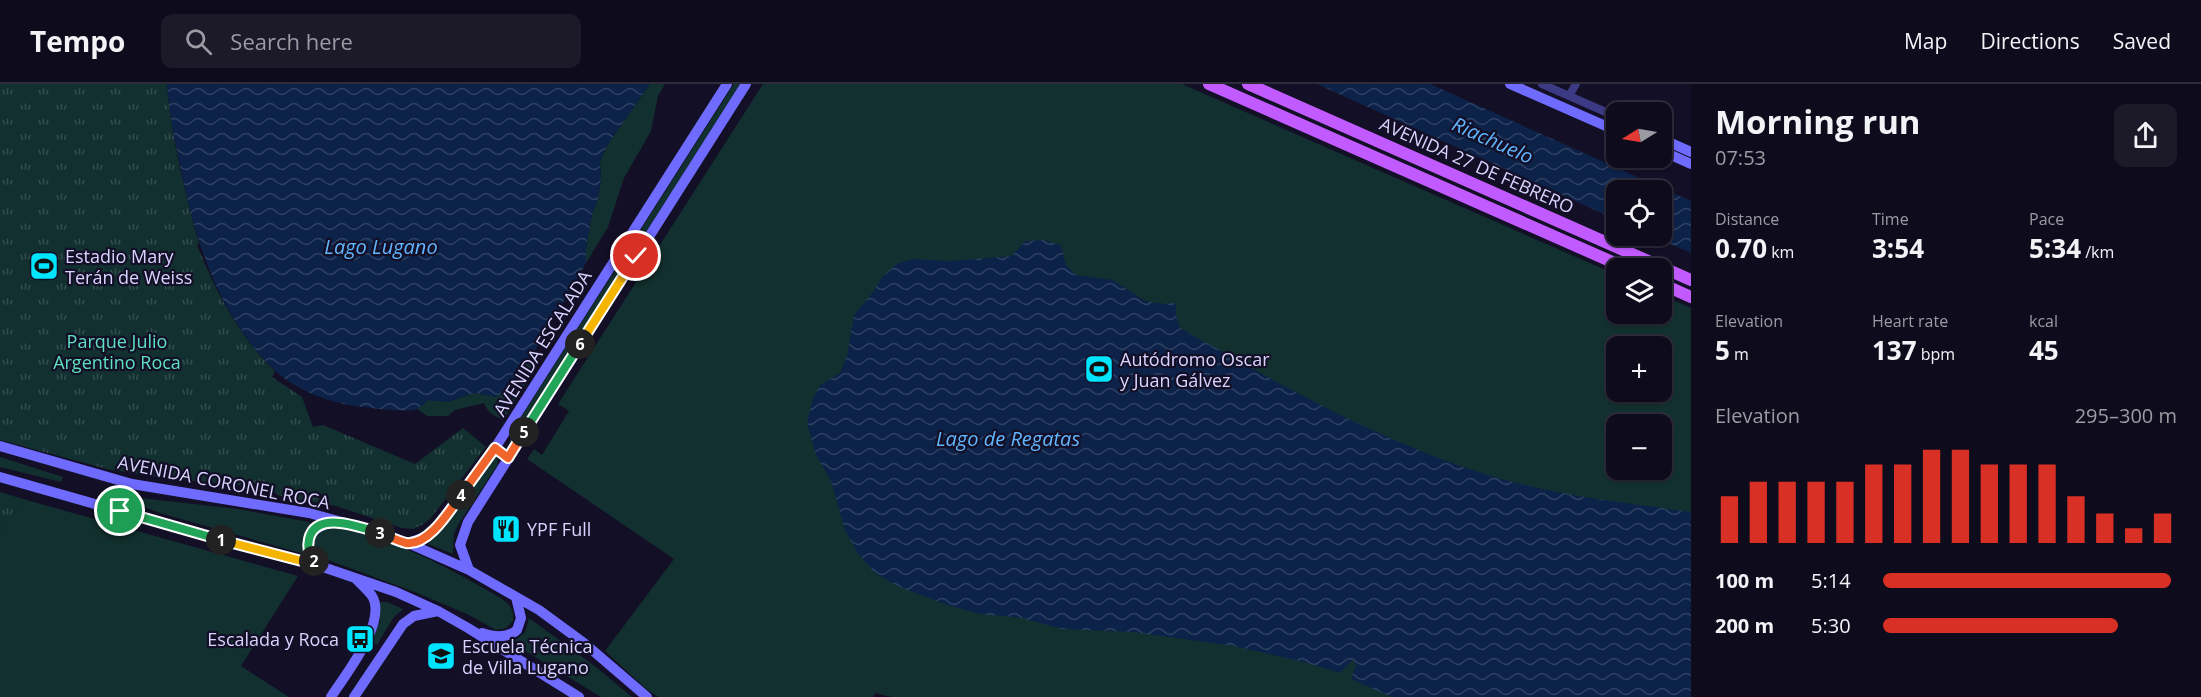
<!DOCTYPE html>
<meta charset="utf-8">
<style>
:root{--surface:#0e0b1c;--page:#1c1929;--text:#f1f3f6;--muted:#9b9ba3;--line:#2e2b3b;--accent:#d93025}
body{margin:0;font-family:"Open Sans",sans-serif;background:var(--page);color:var(--text);height:100vh;display:flex;flex-direction:column;font-size:22px;white-space:nowrap}
*{box-sizing:border-box;margin:0}
p{font-size:20px;color:var(--muted)}
.icon{flex:none;width:33px;height:33px;fill:none;stroke:currentColor;stroke-width:2;stroke-linecap:round;stroke-linejoin:round}
.map{position:relative;flex:1;overflow:hidden}
.details{display:flex;flex-direction:column;background:var(--surface);width:510px}
.details>*{flex:none}
.needle{width:39px;rotate:259deg}
.buttons{position:absolute;left:1606px;top:18px;display:grid;gap:12px}
.buttons a{display:grid;place-items:center;width:66px;height:66px;border-radius:12px;background:var(--surface);box-shadow:0 2px 4px #0004,0 0 0 2px var(--line);font-size:30px}
.pin{position:absolute;display:grid;place-items:center;width:51px;height:51px;color:#fff;margin:-26px;border:3px solid #fff;border-radius:50%;box-shadow:0 2px 6px #0007}
.km{position:absolute;width:30px;height:30px;margin:-15px;border-radius:50%;background:#222;color:#fff;font-size:16px;line-height:30px;text-align:center}
.round{display:grid;place-items:center;flex:none;width:63px;height:63px;border-radius:12px;background:var(--page)}
.headline{display:flex;align-items:center;justify-content:space-between;height:102px;padding:0 24px}
h1{font-size:33px;font-weight:700;line-height:45px}
.figures{display:grid;grid-template-columns:repeat(3,1fr);gap:9px;height:102px;padding:6px 24px}
.figures div{display:grid;align-content:center}
.figures b{font-size:26px;font-weight:700}
.figures small{font-size:16px;font-weight:400}
.figures p{font-size:16px}
.chart{height:168px;padding:12px 24px}
.chart p{display:flex;justify-content:space-between}
.chart svg{width:100%;height:108px;margin-top:6px;stroke:var(--accent);stroke-width:6}
ul{padding:0 24px;list-style:none;font-size:20px}
li{display:grid;grid-template-columns:96px 72px 1fr;align-items:center;height:45px}
li i{height:15px;border-radius:8px;background:var(--accent)}
header{display:flex;align-items:center;gap:36px;box-sizing:border-box;height:84px;padding:0 30px;background:var(--surface);border-bottom:2px solid var(--line)}
header strong{font-size:28px}
nav{display:flex;gap:33px;margin-inline-start:auto;font-size:21px}
.search{width:420px;height:54px;background:var(--page);display:flex;align-items:center;gap:15px;box-sizing:border-box;padding:0 21px;border-radius:12px;color:var(--muted);font-size:22px}
main{display:flex;flex:1;min-height:0}
.map>svg:first-child{display:block}
</style>
<header>
<strong>Tempo</strong>
<div class="search"><svg class="icon" aria-label="search" viewBox="0 0 24 24"><circle cx="10" cy="10" r="6"/><path d="M15 15l6 6"/></svg>Search here</div>
<nav><a>Map</a><a>Directions</a><a>Saved</a></nav>
</header>
<main>
<div class="map">
<svg width="1691" height="613" viewBox="0 0 1691 613">
<defs>
<pattern id="park-tufts" width="24" height="20" patternUnits="userSpaceOnUse" patternTransform="scale(1.5)"><rect width="24" height="20" fill="#12302f"/><path d="M3 7l-1-3M5 7V3M7 7l1-3M15 17l-1-3M17 17v-4M19 17l1-3" fill="none" stroke="#344d4e"/></pattern>
<pattern id="water-waves" width="16" height="10" patternUnits="userSpaceOnUse" patternTransform="scale(1.5)"><rect width="16" height="10" fill="#0c2248"/><path d="M0 5q4-4 8 0t8 0" fill="none" stroke="#2f4163"/></pattern>
</defs>
<rect width="100%" height="100%" fill="#130f26"/>
<!-- green -->
<path fill="#12302f" fill-rule="evenodd" d="M650 0H665L658 12 651 47 624 94 608 143 586 179V165L592 130 598 115 601 95 600 77 608 60Z
M734 0H740L512 359H510L511 349Z
M763 0H1182L1617 191V230H1662V211L1691 224V613H891L875 609 873 613H658L645 604 605 567 674 475 527 375 534 365 542 371 569 327 558 320ZM1617 262H1662V308H1617ZM1617 340H1662V386H1617Z
M532 272 538 280 504 335C494 333 488 329 484 319L455 326 448 332H427L417 325 428 316 447 318 475 309 496 313 511 302Z
M494 372H497L498 380 458 441 454 450 453 470 428 460 442 444Z
M0 373 63 393 61 398 0 383Z
M132 413 238 425 309 438 311 440 305 452 304 470 160 429 130 418V416Z
M23 415 298 492 241 582 289 613H0V452Z
M332 442C385 452 439 478 485 505 493 510 502 514 508 520 513 525 514 531 513 537L506 544 496 546 467 530 417 509 320 473 313 461 316 448Z
M379 518H387L403 525 393 534 377 561 369 557 380 538Z
M529 534 596 583 632 613H601L512 559 525 548Z"/>
<!-- park -->
<path fill="url(#park-tufts)" d="M0 0H167C171 54 185 108 199 160L197 161C216 208 238 251 275 287L272 293 302 313 313 343 323 341 415 380 463 344 486 363 430 435 422 441 413 445 402 444 336 422 280 412 269 404 171 395 107 385 0 356Z
M0 408 23 415 0 452Z"/>
<!-- water -->
<path fill="url(#water-waves)" d="M167 0H650L608 60 600 77 601 95 598 115 592 130 586 165V179L532 272 511 302 496 313 475 309 447 318 428 316C425 319 420 324 417 325 405 329 375 324 362 323 338 320 314 313 293 300 281 293 271 283 262 273 215 220 195 154 181 86 175 58 169 29 167 0Z
M1317 0H1430L1691 117V169L1652 152H1662V106H1617V136Z
M1043 156 1061 161 1066 181 1076 191 1113 196 1145 217 1165 220 1173 219 1176 221V231L1180 244C1283 302 1384 360 1498 394 1561 412 1626 419 1691 428V613H1392L1351 595 1356 581 1353 576 1340 589 1304 578 1234 562 1132 548 1062 545 1022 534 980 530 948 521 897 502 874 488 857 468 845 446 831 397 816 371 807 340 812 317 820 301 840 289 847 271 854 231 873 208 882 193 898 179 914 175 949 177 1012 172 1025 157Z"/>
<g fill="none" stroke-linecap="round" stroke-linejoin="round">
<!-- minor -->
<path stroke="#3d3a85" stroke-width="8" d="M1542 0 1617 33
M1569 12 1576 0"/>
<!-- secondary -->
<path stroke="#6f6bff" stroke-width="10" d="M1510 0 1617 47
M1662 55 1691 68
M1662 67 1691 80
M0 362 132 400 309 429 371 446 408 459 469 486 539 526 584 559 647 613
M0 393 239 461 317 481 396 508 438 527 468 544 579 613
M408 459 425 453 436 444 495 364 727 0
M317 481C298 457 311 442 337 437
M469 486 460 461 468 438 746 0
M482 549C494 553 507 555 517 546L521 534 516 513
M331 613C345 591 388 538 372 512 368 506 361 500 356 495
M354 613 403 540 414 532 438 527"/>
<!-- primary -->
<path stroke="#c25bff" stroke-width="12" d="M1209 0 1626 184
M1248 0 1691 196
M1662 200 1691 213"/>
</g>
<g fill="none" stroke-linecap="round" stroke-linejoin="round">
<!-- split-1 casing -->
<g stroke="#fff" stroke-width="12">
<path id="split-1" d="M120 427 221 456"/>
</g>
<!-- split-2 casing -->
<g stroke="#fff" stroke-width="12">
<path id="split-2" d="M221 456 317 481 314 477"/>
</g>
<!-- split-3 casing -->
<g stroke="#fff" stroke-width="12">
<path id="split-3" d="M314 477C309 471 307 464 309 455 316 426 361 443 380 449"/>
</g>
<!-- split-4 casing -->
<g stroke="#fff" stroke-width="12">
<path id="split-4" d="M380 449C388 452 398 457 406 459 429 462 450 426 461 411"/>
</g>
<!-- split-5 casing -->
<g stroke="#fff" stroke-width="12">
<path id="split-5" d="M461 411 495 364 508 374 524 348"/>
</g>
<!-- split-6 casing -->
<g stroke="#fff" stroke-width="12">
<path id="split-6" d="M524 348 580 260"/>
</g>
<!-- split-7 casing -->
<g stroke="#fff" stroke-width="12">
<path id="split-7" d="M580 260 636 172"/>
</g>
<!-- split-1 -->
<use href="#split-1" stroke="#22a559" stroke-width="8"/>
<!-- split-2 -->
<use href="#split-2" stroke="#f5b400" stroke-width="8"/>
<!-- split-3 -->
<use href="#split-3" stroke="#22a559" stroke-width="8"/>
<!-- split-4 -->
<use href="#split-4" stroke="#f0652b" stroke-width="8"/>
<!-- split-5 -->
<use href="#split-5" stroke="#f0652b" stroke-width="8"/>
<!-- split-6 -->
<use href="#split-6" stroke="#22a559" stroke-width="8"/>
<!-- split-7 -->
<use href="#split-7" stroke="#f5b400" stroke-width="8"/>
</g>
<!-- icons -->
<defs>
<g id="stadium-square" transform="scale(1.5)"><rect x="-9" y="-9" width="18" height="18" rx="4" fill="#00e5ff" stroke="#130f26"/><path d="M0-5a6.5 5 0 1 0 0 10a6.5 5 0 1 0 0-10ZM-3.5-1.8h7v3.6h-7Z" fill="#111"/></g>
<g id="restaurant-square" transform="scale(1.5)"><rect x="-9" y="-9" width="18" height="18" rx="4" fill="#00e5ff" stroke="#130f26"/><path d="M-5-6h1v4h1v-4h1v4h1v-4h1v5L-1.5 .5V6h-2V.5L-5-1ZM5-6V6H3V1.5H1.5Q1.5-4 5-6Z" fill="#111"/></g>
<g id="bus-square" transform="scale(1.5)"><rect x="-9" y="-9" width="18" height="18" rx="4" fill="#00e5ff" stroke="#130f26"/><path d="M-5-6H5V4H4V6H2V4H-2V6H-4V4H-5ZM-3.5-4V0h7V-4ZM-3.5 1.2v1.5H-2V1.2ZM2 1.2v1.5H3.5V1.2Z" fill="#111"/></g>
<g id="school-square" transform="scale(1.5)"><rect x="-9" y="-9" width="18" height="18" rx="4" fill="#00e5ff" stroke="#130f26"/><path d="M0-5L7-2L0 1L-7-2ZM-4 1L0 2.5L4 1V4Q0 6-4 4Z" fill="#111"/></g>
</defs>
<g fill-rule="evenodd">
<use href="#stadium-square" x="44" y="182"/>
<use href="#stadium-square" x="1099" y="285"/>
<use href="#restaurant-square" x="506" y="445"/>
<use href="#bus-square" x="360" y="555"/>
<use href="#school-square" x="441" y="572"/>
</g>
<g text-anchor="middle" dominant-baseline="central" stroke-width="4.5" stroke-linejoin="round" paint-order="stroke">
<!-- street labels -->
<g font-size="18" fill="#d9d4ff" stroke="#130f26">
<text transform="translate(1477 81) rotate(24)">AVENIDA 27 DE FEBRERO</text>
<text transform="translate(542 259) rotate(-58)">AVENIDA ESCALADA</text>
<text transform="translate(224 398) rotate(11)">AVENIDA CORONEL ROCA</text>
</g>
<!-- poi labels -->
<g font-size="18" fill="#d9d4ff" stroke="#130f26" text-anchor="start">
<text x="65" y="172">Estadio Mary<tspan x="65" dy="21">Terán de Weiss</tspan></text>
<text x="1120" y="275">Autódromo Oscar<tspan x="1120" dy="21">y Juan Gálvez</tspan></text>
<text x="527" y="445">YPF Full</text>
<text x="339" y="555" text-anchor="end">Escalada y Roca</text>
<text x="462" y="562">Escuela Técnica<tspan x="462" dy="21">de Villa Lugano</tspan></text>
</g>
<!-- park labels -->
<g font-size="18" fill="#5fe0c0" stroke="#130f26">
<text x="117" y="257">Parque Julio<tspan x="117" dy="21">Argentino Roca</tspan></text>
</g>
<!-- water labels -->
<g font-size="20" font-style="italic" fill="#62b6ff" stroke="#130f26">
<text transform="translate(1493 56) rotate(24)">Riachuelo</text>
<text x="381" y="162">Lago Lugano</text>
<text x="1008" y="354">Lago de Regatas</text>
</g>
</g>
</svg>
<div class="buttons">
<a><svg class="needle" viewBox="-14 -14 28 28"><path d="M0-13l5 13h-10z" fill="#e53935"/><path d="M0 13l5-13h-10z" fill="#9b9ba3"/></svg></a>
<a><svg class="icon" aria-label="locate" viewBox="0 0 24 24"><circle cx="12" cy="12" r="6"/><path d="M12 2v4M12 18v4M2 12h4M18 12h4"/></svg></a>
<a><svg class="icon" aria-label="layers" viewBox="0 0 24 24"><path d="M12 4l9 5-9 5-9-5zM3 14l9 5 9-5"/></svg></a>
<a>+</a>
<a>−</a>
</div>
<div class="pin" style="left:120px;top:427px;background:#1e9e55"><svg class="icon" aria-label="arrive" viewBox="0 0 24 24"><path d="M6 21V4h12l-3 4 3 4H6"/></svg></div>
<div class="pin" style="left:636px;top:172px;background:#d93025"><svg class="icon" aria-label="check" viewBox="0 0 24 24"><path d="M5 12l5 5 9-10"/></svg></div>
<b class="km" style="left:221px;top:456px">1</b>
<b class="km" style="left:314px;top:477px">2</b>
<b class="km" style="left:380px;top:449px">3</b>
<b class="km" style="left:461px;top:411px">4</b>
<b class="km" style="left:524px;top:348px">5</b>
<b class="km" style="left:580px;top:260px">6</b>
</div>
<section class="details">
<div class="headline"><div><h1>Morning run</h1><p>07:53</p></div><a class="round"><svg class="icon" aria-label="share" viewBox="0 0 24 24"><path d="M12 15V3M7 8l5-5 5 5M5 13v7h14v-7"/></svg></a></div>
<div class="figures">
<div><p>Distance</p><b>0.70<small> km</small></b></div>
<div><p>Time</p><b>3:54</b></div>
<div><p>Pace</p><b>5:34<small> /km</small></b></div>
</div>
<div class="figures">
<div><p>Elevation</p><b>5<small> m</small></b></div>
<div><p>Heart rate</p><b>137<small> bpm</small></b></div>
<div><p>kcal</p><b>45</b></div>
</div>
<div class="chart"><p><span>Elevation</span>295–300 m</p>
<svg viewBox="0 0 160 44" preserveAspectRatio="none"><path d="M5 44V25M15 44V19M25 44V19M35 44V19M45 44V19M55 44V12M65 44V12M75 44V6M85 44V6M95 44V12M105 44V12M115 44V12M125 44V25M135 44V32M145 44V38M155 44V32"/></svg>
</div>
<ul>
<li><b>100 m</b>5:14<i style="width:98%"></i></li>
<li><b>200 m</b>5:30<i style="width:80%"></i></li>
</ul>
</section>
</main>
